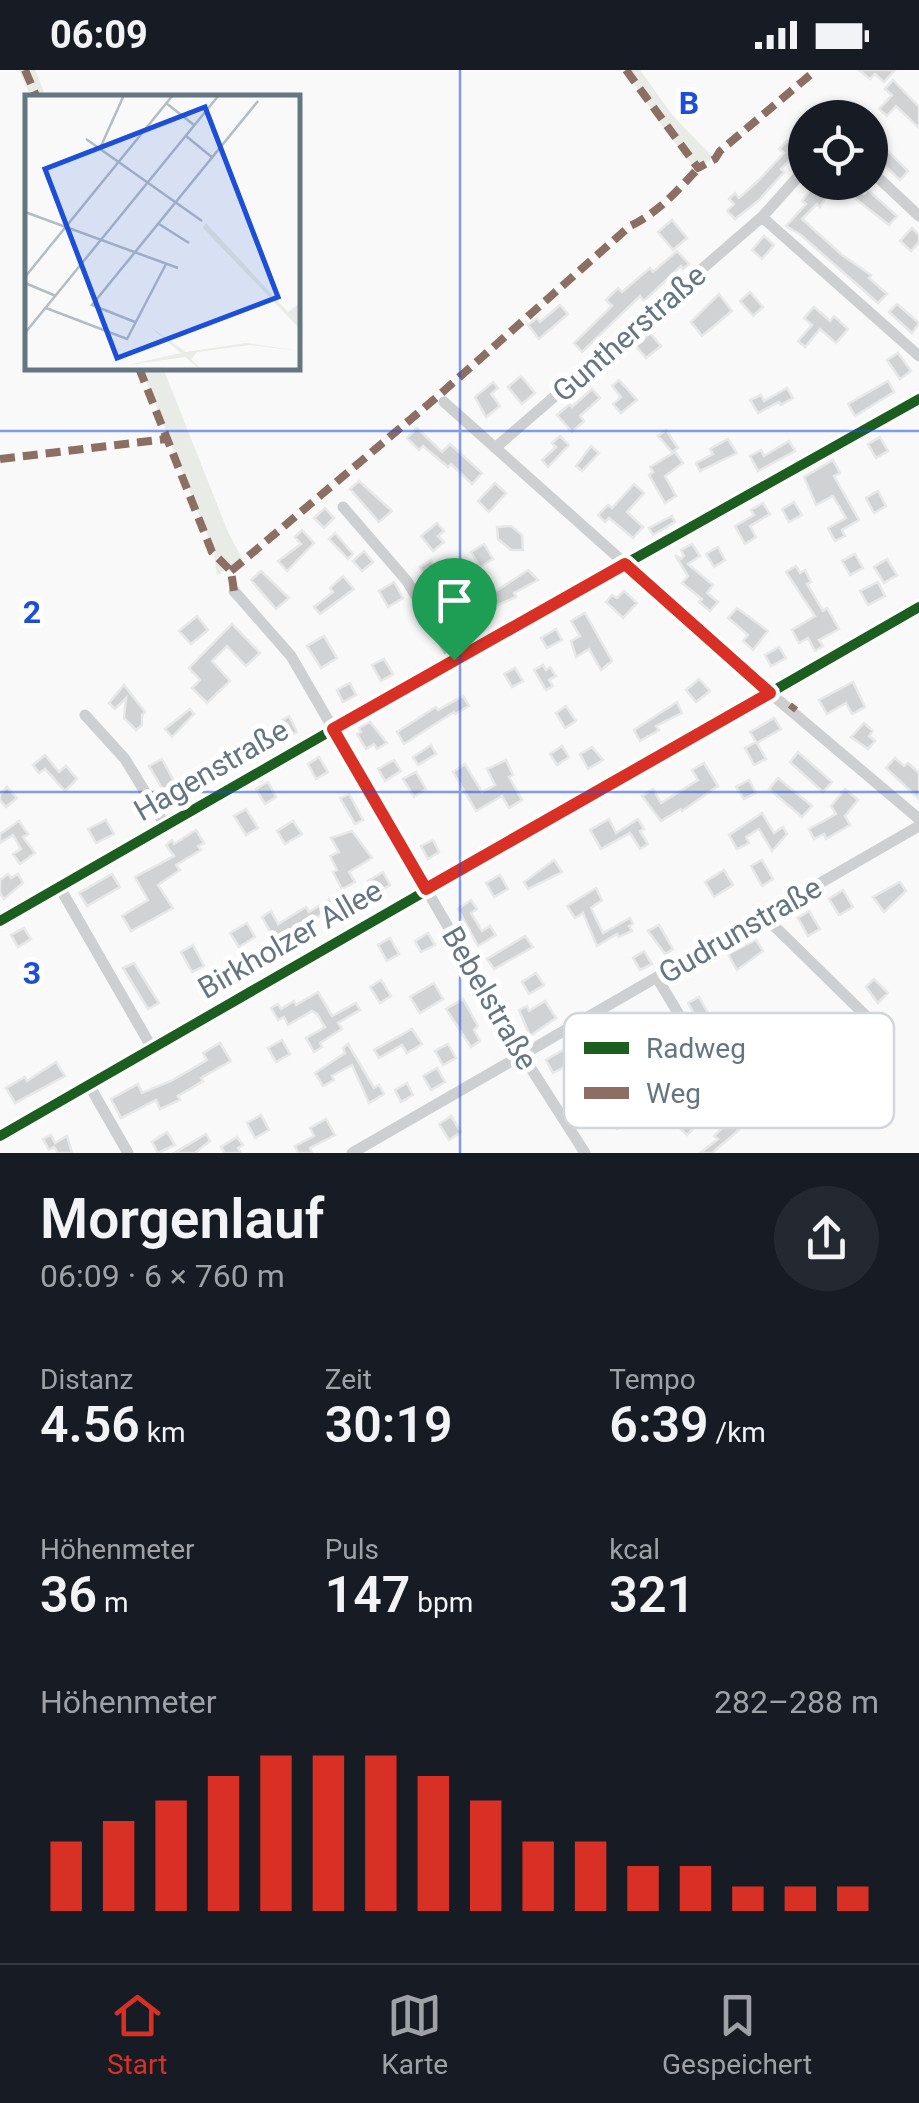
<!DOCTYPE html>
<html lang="de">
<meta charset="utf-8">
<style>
:root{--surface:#171b24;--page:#242831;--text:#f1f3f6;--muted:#9ea1a6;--line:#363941;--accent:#d93025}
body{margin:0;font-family:Roboto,sans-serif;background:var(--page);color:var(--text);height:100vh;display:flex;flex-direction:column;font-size:38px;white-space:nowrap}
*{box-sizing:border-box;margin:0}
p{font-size:32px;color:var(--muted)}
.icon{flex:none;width:55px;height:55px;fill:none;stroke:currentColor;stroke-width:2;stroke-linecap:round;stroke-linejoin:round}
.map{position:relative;height:1083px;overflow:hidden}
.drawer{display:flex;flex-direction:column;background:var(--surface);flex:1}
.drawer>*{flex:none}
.tools{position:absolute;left:788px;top:30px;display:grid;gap:20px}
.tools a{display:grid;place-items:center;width:100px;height:100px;border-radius:50%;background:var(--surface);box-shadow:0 2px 8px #0004;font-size:50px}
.pin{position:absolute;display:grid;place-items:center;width:85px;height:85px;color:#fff;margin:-102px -42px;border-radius:50% 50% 50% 0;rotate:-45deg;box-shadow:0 0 10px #0007}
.pin .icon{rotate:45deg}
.round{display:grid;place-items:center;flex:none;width:105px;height:105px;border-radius:52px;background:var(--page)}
.summary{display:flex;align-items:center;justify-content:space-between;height:170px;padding:0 40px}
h1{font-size:55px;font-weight:600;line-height:75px}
.figures{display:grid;grid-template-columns:repeat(3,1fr);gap:15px;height:170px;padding:10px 40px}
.figures div{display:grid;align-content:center}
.figures b{font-size:50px;font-weight:600}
.figures small{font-size:28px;font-weight:400}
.figures p{font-size:28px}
.chart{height:280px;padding:20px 40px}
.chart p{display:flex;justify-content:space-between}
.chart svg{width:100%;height:180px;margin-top:10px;stroke:var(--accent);stroke-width:6}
.status{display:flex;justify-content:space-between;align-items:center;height:70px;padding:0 50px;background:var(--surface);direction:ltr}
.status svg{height:28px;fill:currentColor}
.menu{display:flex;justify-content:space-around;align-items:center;height:140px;border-top:2px solid var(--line);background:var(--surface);font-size:28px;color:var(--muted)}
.menu a{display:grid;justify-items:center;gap:5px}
.menu .current{color:var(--accent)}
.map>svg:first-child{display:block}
</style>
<div class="status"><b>06:09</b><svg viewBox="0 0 49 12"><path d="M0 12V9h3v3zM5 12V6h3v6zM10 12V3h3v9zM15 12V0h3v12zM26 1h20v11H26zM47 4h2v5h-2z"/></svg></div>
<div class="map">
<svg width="919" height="1083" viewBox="0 0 919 1083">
<rect width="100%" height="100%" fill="#f9f9f9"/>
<!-- green -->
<path fill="#e8ebe6" d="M19 0H35L46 27H31Z
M625 0H640L673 46 713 87 697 101 663 57Z
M141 298H163L228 462 242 489 217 506 214 482Z"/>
<!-- building -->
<path fill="#d0d2d3" stroke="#e8e8e8" stroke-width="2.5" d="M859 0H895L884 12 875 4 870 9Z
M893 10 919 37V58L896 36 887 46 879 39 892 25 885 19Z
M870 68 878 75 880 73 908 101 900 110 870 82Z
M787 71 798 81 781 99 784 102 758 131 735 149 727 141 734 134 729 129 735 123 739 128 759 110 784 83 779 79Z
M816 112 830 121 820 137 817 134 802 149 842 185 871 205 869 208 887 224 878 233 801 165 786 156 806 134 802 131Z
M859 119 864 124 868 120 897 146 889 155 852 126Z
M672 150 687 168 673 180 658 162Z
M912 158 919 165V172L911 181 900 171Z
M764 166 774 175 762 189 752 180Z
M677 181 689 194 683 199 681 196 644 231 640 226 582 282 574 273 612 236 606 230 618 218 622 222 650 198 653 202Z
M750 222 763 237 753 246 740 231Z
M719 224 732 241 702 266 691 252Z
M897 234 919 253 912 263 889 242Z
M560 235 568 244 539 269 528 255 537 248 540 252Z
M814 237 830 251 834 246 848 259 836 273 820 259 805 277 798 271 812 255 804 248Z
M650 263 661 276 646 288 636 276Z
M898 283 911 301 900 309 887 290Z
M521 306 535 323 522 334 508 317Z
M619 310 637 330 621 343 613 334 621 327 612 316Z
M888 311 894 322 855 346 848 334Z
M493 312 498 318 491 324 500 336 486 347 475 327Z
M787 318 793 328 781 335 779 332 758 343 750 330 761 325 764 331Z
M592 319 600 328 580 346 584 351 572 362 557 345 570 334 572 337Z
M417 358 442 382 450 374 482 403 472 414 451 394 448 397 423 376 419 380 407 368Z
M666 360 678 378 672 382 658 366Z
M560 366 569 375 548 397 542 390 556 377 552 373Z
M880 367 888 381 876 388 868 374Z
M728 369 737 383 700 401 696 393 713 384 710 379Z
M789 371 795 381 758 401 750 386 761 380 764 386Z
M591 376 599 383 582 401 576 396Z
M675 382 683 393 665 406 676 426 665 433 649 405 653 402 650 397Z
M833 390 840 403 834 406 859 450 842 460 845 466 835 471 828 458 846 448 833 426 816 435 804 407Z
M359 411 392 441 379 452 350 419Z
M495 413 506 423 489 442 478 431Z
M634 414 644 423 627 442 643 457 633 468 609 448 605 452 598 445 608 435 612 438Z
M878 421 886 436 874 443 866 428Z
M794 432 802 445 789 452 782 439Z
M763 433 770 444 750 456 756 467 745 474 735 456 754 445 751 440Z
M325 438 334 448 324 458 314 448Z
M672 446 675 452 653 465 649 458Z
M437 453 444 461 438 466 444 472 433 481 421 466Z
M511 456 522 465 523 480H511L498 469 497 457Z
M302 460 314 473 287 501 278 491 301 474 295 467Z
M335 463 353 484 348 489 329 469Z
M484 474 493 489 480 497 471 482Z
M692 474 700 486 688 494 713 515 707 523 718 532 710 541 699 532 702 529 682 513 688 506 675 485 681 489 684 486 681 480Z
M718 477 725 490 714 497 706 484Z
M364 481 373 492 362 501 353 491Z
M855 484 863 498 850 505 842 491Z
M887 489 897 505 884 513 874 497Z
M431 490 444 515 431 522 420 497Z
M796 496 800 503 805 500 811 512 807 514 823 541 827 538 839 559 819 570 823 576 815 581 808 568 799 573 792 560 815 546 786 502Z
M528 500 538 510 514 523 516 527 456 554 446 537 456 531 459 536 478 525 481 531Z
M261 501 289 528 276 539 251 510Z
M343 506 354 519 320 544 314 537 333 522 330 518Z
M394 512 403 528 388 537 379 521Z
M878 512 885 526 868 535 860 521Z
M624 521 637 533 623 548 606 532 612 525 617 528Z
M737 538 768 561 753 580 743 571 748 565 728 548Z
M585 543 612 591 601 600 589 579 576 587 571 571 580 566 571 551Z
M197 546 208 560 191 574 179 561Z
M232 554 260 583 246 596 227 576 212 591 230 611 207 633 192 618 200 610 189 598Z
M556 559 562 570 547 578 541 568Z
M324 566 337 588 321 598 307 576Z
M779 577 786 588 771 596 765 585Z
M384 589 393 604 381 611 372 595Z
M543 595 546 600 550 597 556 606 549 610 553 616 546 620 534 600Z
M515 598 523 611 512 617 504 604Z
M699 609 710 621 696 632 686 620Z
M853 612 865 637 852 644 846 633 827 644 819 630Z
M350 613 356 625 343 632 337 620Z
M124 615 145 642 142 645V655L136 660 124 648 126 628 115 639 109 633Z
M463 626 469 636 455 644 454 642 404 674 397 662 436 637 438 640Z
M677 632 682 643 656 656 659 660 640 671 634 660Z
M566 636 576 651 565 658 556 643Z
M190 639 194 644 172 667 165 659Z
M289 646 297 662 261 682 256 674 259 670 278 658 276 654Z
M774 648 781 659 757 673 766 689 754 695 745 678 756 672 750 662Z
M370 652 387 673 377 679 374 674 366 679 357 664 361 662 359 658Z
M864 653 873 661 869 666 875 671 868 679 851 667Z
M431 675 436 684 418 695 413 687Z
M562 676 569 687 557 695 550 684Z
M592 677 603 690 588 699 580 684Z
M798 682 832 712 823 722 790 692Z
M45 685 59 702 66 696 77 709 65 721 45 699 39 703 33 695Z
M319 687 328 702 316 709 308 694Z
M895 688 904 696 908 693 919 703V729L886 698Z
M162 689 182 726 170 732 149 696Z
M394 690 401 701 385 711 378 699Z
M506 690 513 705 509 707 522 730 509 738 502 726 476 741 453 702 465 694 482 722 495 715 487 699Z
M704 693 718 716 682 741 681 739 661 751 642 726 653 719 661 733 698 710 692 700Z
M416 702 426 719 414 727 403 709Z
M778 708 812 736 802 747 769 719Z
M749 710 756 723 744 729 736 717Z
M268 712 276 727 265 734 256 719Z
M7 717 17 728 6 737 0 730V724Z
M845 719 858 730 845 746 850 755 826 769 824 764 814 769 809 759 836 744 831 736Z
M349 724 363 750 355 754 340 728Z
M246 739 258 758 246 765 234 746Z
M762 743 774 763 783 757 787 764 772 781 759 759 746 767 749 773 737 779 729 765Z
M609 749 616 763 638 749 644 759 640 761 648 774 640 779 630 763 601 779 590 760Z
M106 750 114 764 96 773 88 759Z
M19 751 28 764 23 767 35 783 20 794 13 784 21 779 13 765 0 773V764Z
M293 751 302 764 285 774 277 761Z
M196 760 204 773 198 776 201 780 176 795 180 800 158 815 173 838 131 861 122 846 148 830 135 807 174 786 166 775 172 770 174 774Z
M352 761 372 788 349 802 355 812 342 819 333 802 337 800 330 786 339 782 331 768Z
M433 770 439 782 428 789 421 776Z
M554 790 562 802 528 819 524 812Z
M762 790 773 809 762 816 751 796Z
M724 800 733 815 714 827 705 812Z
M383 802 390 815 375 824 368 811Z
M8 804 11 808 18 804 23 813 4 829 0 823V810Z
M112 804 120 817 87 836 79 823Z
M500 805 508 819 494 827 486 813Z
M900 812 906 821 884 842 873 827Z
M596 818 602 830 591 838 603 863 630 848 633 854 629 856 632 861 619 867 617 864 597 876 583 843 575 848 567 836Z
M843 820 853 837 839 845 829 829Z
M335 826 344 840 329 850 324 843 287 865 291 872 279 878 262 847 271 841 278 854 306 837 309 842Z
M471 830 477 839 471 843 482 861 490 856 496 865 478 876 458 839Z
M809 841 820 859 808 866 798 848Z
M247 853 255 867 239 877 230 863Z
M659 855 673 879 665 884 648 861Z
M24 858 31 869 18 877 11 865Z
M428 863 435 875 421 882 415 871Z
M525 866 533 877 494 899 487 889Z
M390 868 399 884 387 891 378 875Z
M756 870 763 881 737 900 728 884Z
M193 875 204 896 192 902 181 882Z
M644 881 652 894 640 900 633 888Z
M134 893 159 933 148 939 123 898Z
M536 903 544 915 529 924 522 912Z
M874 909 888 923 878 933 866 917Z
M381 910 391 926 380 933 370 917Z
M434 913 443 929 420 943 410 927Z
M318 922 332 946 356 933 360 940 338 953 342 959 320 973 322 977 314 982 306 968 325 957 317 944 312 941 288 955 284 947 278 950 271 938 278 934 281 939 294 931 296 935Z
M699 927 708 943 697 949 688 933Z
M463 929 478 956 474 960 480 971 471 977 446 939Z
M545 931 556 948 530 966 519 940 527 936 529 941Z
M412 959 422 974 407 983 402 975 379 988 374 980Z
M282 970 290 984 276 992 268 978Z
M220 973 231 991 201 1008 203 1011 178 1026 180 1030 160 1039 156 1030 121 1048 111 1029 138 1014 142 1023 171 1011 207 990 203 983Z
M348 974 374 1018 379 1015 384 1024 369 1033 352 995 332 1006 334 1010 323 1016 315 1003 345 983 343 978Z
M448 974 456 988 443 995 435 981Z
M563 980 570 994 553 1003 546 990Z
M56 992 65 1006 15 1033 6 1018 25 1007 27 1011Z
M437 998 445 1012 431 1020 423 1006Z
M407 1013 413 1025 401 1032 395 1020Z
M690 1030 698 1037 693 1042 702 1050 687 1065 675 1054 683 1046 679 1042Z
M620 1032 631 1050 617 1059 605 1042Z
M261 1045 269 1060 255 1068 247 1053Z
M451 1046 461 1062 449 1070 439 1054Z
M326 1049 335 1065 310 1078 312 1083H298L295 1076 314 1066 310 1058Z
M729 1051 739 1060 712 1083H700L718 1069 714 1066Z
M167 1062 175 1075 158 1083 152 1072Z
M206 1064 210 1071 195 1083H174Z
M51 1065 55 1073 67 1066 72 1083H58L54 1077 49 1080 43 1069Z
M237 1067 243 1075 238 1078 241 1083H225L221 1077Z"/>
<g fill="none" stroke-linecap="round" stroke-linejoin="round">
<!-- minor -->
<path stroke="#cecfd0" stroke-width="11" d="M870 100 919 146
M762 147 919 286
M444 332 770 623 919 749
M495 378 762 147 805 99
M343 437 407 511 454 590
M234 521 291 586 523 986 585 1083
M85 645 125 689 165 755
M60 818 152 978
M765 847 866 946
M0 851 454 590 919 329
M657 908 730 1029
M89 1015 128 1083
M0 1066 919 537
M352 1083 919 756"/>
<!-- quiet -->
<path stroke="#8d6e63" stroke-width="8" stroke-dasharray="15 8" stroke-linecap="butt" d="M25 0 37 28
M626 0 698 98 715 89 720 81 816 0
M139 298 212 482 231 501 234 521
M0 389 166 369
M231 501 437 327 630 156C655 145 680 119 698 98
M791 640 795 635"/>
<!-- cycleway casing -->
<g stroke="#fff" stroke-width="16">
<path id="cycleway" d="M0 851 454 590 919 329
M0 1066 919 537"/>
</g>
<!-- cycleway -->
<use href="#cycleway" stroke="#1b5e20" stroke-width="10"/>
</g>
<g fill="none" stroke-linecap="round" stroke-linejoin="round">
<!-- route casing -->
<g stroke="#fff" stroke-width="20">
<path id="route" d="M625 494 770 623 426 819 333 659Z"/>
</g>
<!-- route -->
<use href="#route" stroke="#d93025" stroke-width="12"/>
</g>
<!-- grid -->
<path fill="none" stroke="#1d4ed8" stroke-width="2.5" stroke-opacity="0.55" d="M460 0V1083M0 361H919M0 722H919"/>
<g text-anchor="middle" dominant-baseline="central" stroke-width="10" stroke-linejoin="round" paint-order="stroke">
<!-- street labels -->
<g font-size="30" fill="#657683" stroke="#fff">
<text transform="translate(629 263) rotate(-41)">Guntherstraße</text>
<text transform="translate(211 700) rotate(-30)">Hagenstraße</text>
<text transform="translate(740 860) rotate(-30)">Gudrunstraße</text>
<text transform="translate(290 869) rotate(-30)">Birkholzer Allee</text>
<text transform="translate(490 928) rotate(60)">Bebelstraße</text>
</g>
</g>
<!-- overview -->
<g transform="translate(25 25)">
<rect width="275" height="275" fill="#f9f9f9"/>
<path d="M181 128 263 217 275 208V234L178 133ZM124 231 161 257 221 248 275 256 225 250 172 257 166 264 176 275 160 262 103 270 156 258Z" fill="#e8ebe6"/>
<path fill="none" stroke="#b5bdc3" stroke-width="2.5" d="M141 8 169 30M161 41 188 63M61 44 177 126M76 51 99 0M0 117 153 173M134 129 164 148M0 182 148 0M0 188 31 201M21 213 102 244 141 169M110 227 67 210 233 6M0 238 194 0"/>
<path fill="#1d4ed8" fill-opacity="0.15" stroke="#1d4ed8" stroke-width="5" d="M180 12 253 202 92 263 20 74Z"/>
<rect width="275" height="275" fill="none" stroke="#657683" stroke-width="5"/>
</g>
<!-- legend -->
<rect x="564" y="943" width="330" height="115" rx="15" fill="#fff" stroke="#d1d6da" stroke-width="2.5"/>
<rect x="584" y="972" width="45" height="12" fill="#1b5e20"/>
<rect x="584" y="1017" width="45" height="12" fill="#8d6e63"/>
<g font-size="28" fill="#657683">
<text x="646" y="988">Radweg</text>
<text x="646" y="1033">Weg</text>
</g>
<g font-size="32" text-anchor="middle" font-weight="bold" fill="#1d4ed8" stroke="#fff" stroke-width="10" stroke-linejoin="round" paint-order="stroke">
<text x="689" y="44">B</text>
<text x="32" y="553">2</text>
<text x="32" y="914">3</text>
</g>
</svg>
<div class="tools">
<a><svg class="icon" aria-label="locate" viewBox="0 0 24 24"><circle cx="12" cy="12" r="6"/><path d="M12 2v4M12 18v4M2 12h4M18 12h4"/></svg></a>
</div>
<div class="pin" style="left:454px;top:590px;background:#1e9e55"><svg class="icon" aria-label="arrive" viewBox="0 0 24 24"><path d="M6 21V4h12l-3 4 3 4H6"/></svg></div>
</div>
<section class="drawer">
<div class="summary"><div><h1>Morgenlauf</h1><p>06:09 · 6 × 760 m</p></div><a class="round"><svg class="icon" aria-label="share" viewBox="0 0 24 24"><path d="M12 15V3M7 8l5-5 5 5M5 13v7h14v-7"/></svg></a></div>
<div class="figures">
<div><p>Distanz</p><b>4.56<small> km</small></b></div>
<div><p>Zeit</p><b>30:19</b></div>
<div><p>Tempo</p><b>6:39<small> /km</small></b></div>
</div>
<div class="figures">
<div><p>Höhenmeter</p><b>36<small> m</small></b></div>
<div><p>Puls</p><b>147<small> bpm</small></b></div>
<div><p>kcal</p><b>321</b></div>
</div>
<div class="chart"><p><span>Höhenmeter</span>282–288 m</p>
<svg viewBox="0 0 160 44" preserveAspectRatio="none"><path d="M5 44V27M15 44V22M25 44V17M35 44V11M45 44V6M55 44V6M65 44V6M75 44V11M85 44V17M95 44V27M105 44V27M115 44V33M125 44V33M135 44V38M145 44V38M155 44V38"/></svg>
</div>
</section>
<nav class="menu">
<a class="current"><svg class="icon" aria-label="home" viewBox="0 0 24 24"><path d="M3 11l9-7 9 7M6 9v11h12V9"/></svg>Start</a>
<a><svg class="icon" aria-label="map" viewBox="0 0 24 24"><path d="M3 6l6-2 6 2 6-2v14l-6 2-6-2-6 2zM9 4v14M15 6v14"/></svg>Karte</a>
<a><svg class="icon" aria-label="saved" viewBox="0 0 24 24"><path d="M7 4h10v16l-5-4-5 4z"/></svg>Gespeichert</a>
</nav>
